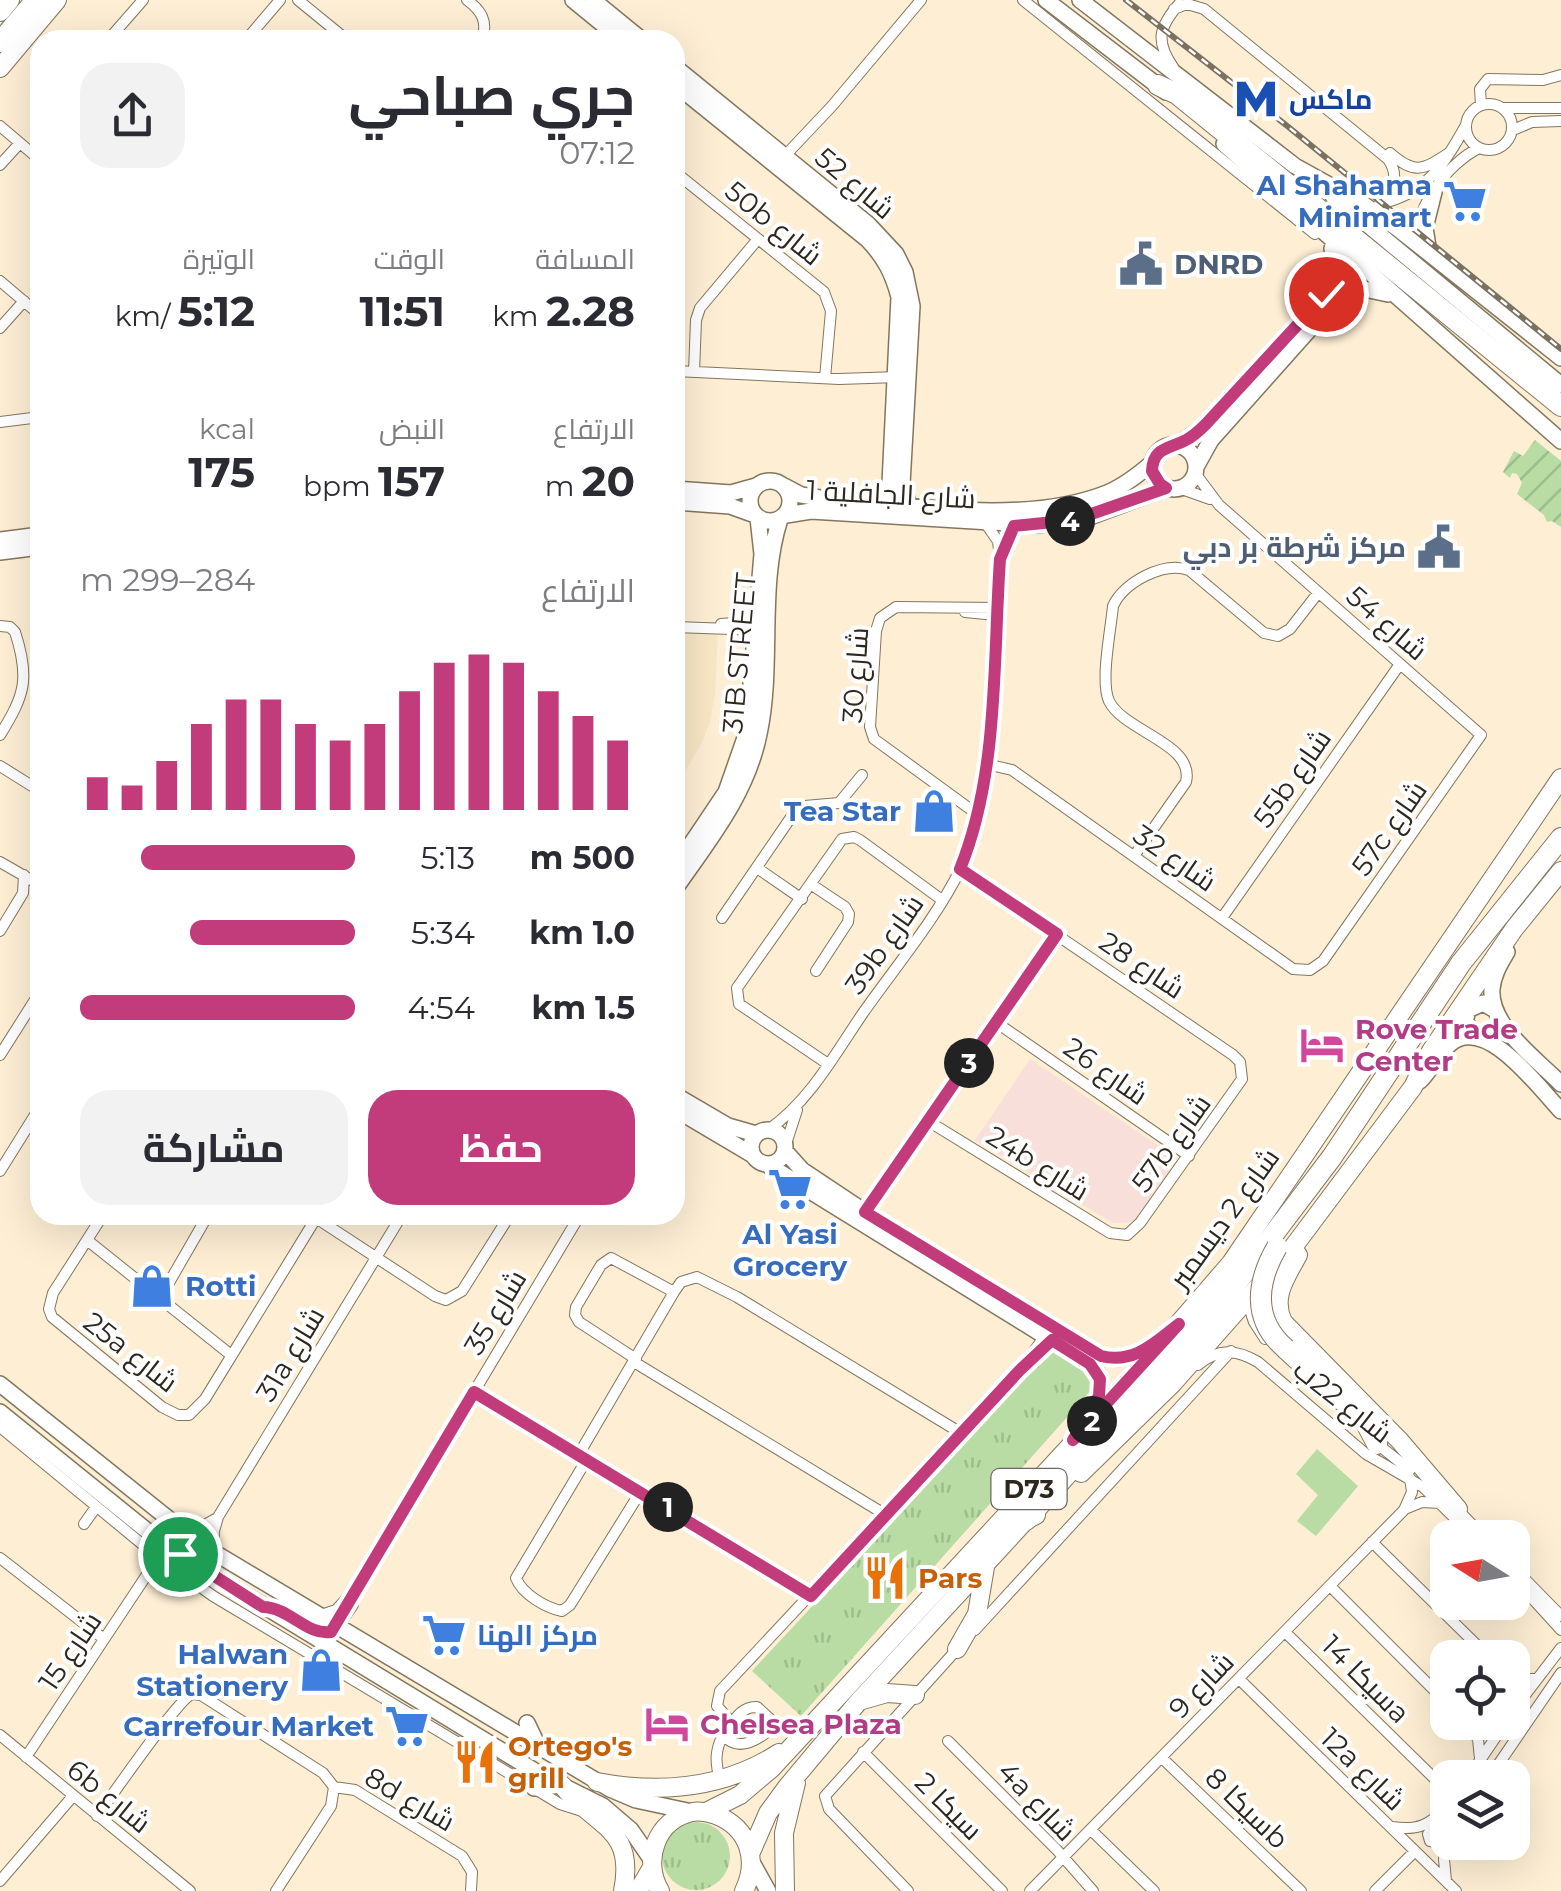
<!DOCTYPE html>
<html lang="ar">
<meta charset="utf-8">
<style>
:root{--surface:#fff;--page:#f2f2f3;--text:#2b2b33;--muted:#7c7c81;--accent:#c23b7b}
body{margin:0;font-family:Montserrat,Cairo,sans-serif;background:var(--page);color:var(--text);direction:rtl;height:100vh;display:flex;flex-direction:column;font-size:38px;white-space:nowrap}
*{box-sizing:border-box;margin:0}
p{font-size:32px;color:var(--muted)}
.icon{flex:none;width:55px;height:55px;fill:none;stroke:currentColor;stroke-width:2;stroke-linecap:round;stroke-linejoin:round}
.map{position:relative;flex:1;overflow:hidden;direction:ltr}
.side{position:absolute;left:30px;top:30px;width:655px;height:1195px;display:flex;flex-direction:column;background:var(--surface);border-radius:30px;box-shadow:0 10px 40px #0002;direction:rtl}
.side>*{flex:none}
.needle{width:65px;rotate:281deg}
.fabs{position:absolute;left:1430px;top:1520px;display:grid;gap:20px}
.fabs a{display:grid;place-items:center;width:100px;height:100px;border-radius:20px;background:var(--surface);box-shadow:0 10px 40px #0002;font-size:50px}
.pin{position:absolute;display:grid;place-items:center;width:85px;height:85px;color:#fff;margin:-42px;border:5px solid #fff;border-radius:50%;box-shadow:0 2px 10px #0007}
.km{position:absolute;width:50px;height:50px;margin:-25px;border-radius:50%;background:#222;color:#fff;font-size:28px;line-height:50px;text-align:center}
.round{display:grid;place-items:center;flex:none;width:105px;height:105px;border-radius:30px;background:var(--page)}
.summary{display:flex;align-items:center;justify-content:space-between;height:170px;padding:0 50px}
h1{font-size:55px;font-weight:700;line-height:75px}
.figures{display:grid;grid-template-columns:repeat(3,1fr);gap:15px;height:170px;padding:10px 50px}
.figures div{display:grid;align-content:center}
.figures b{font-size:42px;font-weight:700}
.figures small{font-size:28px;font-weight:400}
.figures p{font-size:28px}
.chart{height:280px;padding:20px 50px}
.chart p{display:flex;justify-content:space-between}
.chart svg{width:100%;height:180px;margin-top:10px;stroke:var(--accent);stroke-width:6}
.primary-button{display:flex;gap:20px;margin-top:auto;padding:20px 50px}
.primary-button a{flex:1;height:115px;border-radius:30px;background:var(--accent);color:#fff;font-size:40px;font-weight:700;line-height:115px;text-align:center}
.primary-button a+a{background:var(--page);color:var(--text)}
ul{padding:0 50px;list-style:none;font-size:32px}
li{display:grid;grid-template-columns:160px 120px 1fr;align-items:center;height:75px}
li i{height:25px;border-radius:12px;background:var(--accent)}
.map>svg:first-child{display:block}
</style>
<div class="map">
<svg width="1561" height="1891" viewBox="0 0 1561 1891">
<defs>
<pattern id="grass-tufts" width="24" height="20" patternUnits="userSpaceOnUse" patternTransform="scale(2.5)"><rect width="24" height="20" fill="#b8dca3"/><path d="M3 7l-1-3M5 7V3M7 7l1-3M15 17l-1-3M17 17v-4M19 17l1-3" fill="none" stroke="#9ebd8c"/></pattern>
<pattern id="garden-furrows" width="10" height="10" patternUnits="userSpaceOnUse" patternTransform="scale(2.5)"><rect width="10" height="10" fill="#b8dca3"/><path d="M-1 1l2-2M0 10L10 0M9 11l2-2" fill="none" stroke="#9ebd8c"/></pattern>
</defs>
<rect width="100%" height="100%" fill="#fdeed4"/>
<!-- commercial -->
<path fill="#f9dfd9" d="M1030 1059 1172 1155 1168 1177 1136 1222 1113 1223 975 1140Z"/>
<!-- built -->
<path fill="#f8e6c4" d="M718 630 715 693 710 721 701 745 675 787V633Z"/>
<!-- grass -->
<path fill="url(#grass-tufts)" d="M1071 1352 1096 1371 1093 1388 801 1716 752 1671 1048 1353Z
M662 1856a34 34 0 1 1 68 0a34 34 0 1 1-68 0Z"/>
<!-- garden -->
<path fill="url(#garden-furrows)" d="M1535 440 1561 461V527L1552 521 1547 522 1544 515 1517 494 1522 483 1517 474 1512 473 1510 478 1503 472 1514 451 1523 456Z"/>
<!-- pitch -->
<path fill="#b8dca3" d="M1317 1449 1358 1486 1316 1536 1297 1521 1318 1495 1296 1474Z"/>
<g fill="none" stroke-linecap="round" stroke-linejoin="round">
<!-- street casing -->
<g stroke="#83765e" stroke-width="12">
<path id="street" d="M298 0 347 40
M467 0C482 11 488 22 482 40
M1023 0 1315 234
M1174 9 1187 4 1204 9 1388 159C1400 176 1393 189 1380 204
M108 40 143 0
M246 40 280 0
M1173 67C1155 41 1159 27 1179 4
M1466 127a23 23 0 1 1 46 0a23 23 0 1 1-46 0Z
M1481 105 1480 89 1488 79 1543 80 1561 75
M1502 108H1561
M0 126 40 160
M1513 130 1532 122 1561 121
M1390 153C1415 175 1423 170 1449 153
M780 161 832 106 921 0
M0 165 20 143
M675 172 824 292 831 311 825 378
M1379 204C1426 194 1444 165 1466 125
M1419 245C1411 211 1448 163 1479 148
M0 281 40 315
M0 328 24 301
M675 371 839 379 899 377
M694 372 696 320 700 308 758 239
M0 422 40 417
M1179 488 1210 499
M1002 554 1014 525
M965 612 996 615
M721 624 759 621
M0 626 10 627 15 632C30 678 25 695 0 735
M675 627 759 630
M986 764 1012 770 1293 969 1310 970 1323 961 1481 735 1219 505 1195 473
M0 766 40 791
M977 814 874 739 870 727 876 631 880 618 896 607 997 608
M1134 856 1186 782C1195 743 1124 732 1109 701 1100 681 1111 629 1113 606 1124 582 1164 561 1189 570L1264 633 1278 636 1290 629 1318 593
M0 862 40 885
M757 868 802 899
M812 885 845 907 849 914 848 922 816 971
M722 918 796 810 805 806 839 803 862 775
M1222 918 1400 664
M0 931 23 893 24 875
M997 1023 1189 1156
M0 1055 40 992
M828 1064 739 1004 737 988 842 839 854 837 860 840 942 900
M928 1121 1110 1233 1127 1235 1140 1223 1242 1079 1240 1062 1233 1055 960 869
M768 1130C810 1101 835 1054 863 1013 896 966 936 919 961 868 998 791 994 646 1000 559L998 541 986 524
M785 1147 797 1110
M0 1171 40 1107
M865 1212 1057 934
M103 1215 53 1293 49 1309 52 1317 162 1407 178 1415H189L205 1399 318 1215
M316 1218 435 1296 446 1300 462 1291 510 1215
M87 1240 231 1355
M159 1300 208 1215
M1247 1301 1254 1322 1265 1339
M636 1359 579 1322 575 1315 576 1307 601 1265 611 1258 674 1292
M634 1362 886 1515
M1198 1365C1218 1348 1236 1349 1258 1362L1366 1454 1423 1487 1475 1538
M475 1392 811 1595
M0 1427 153 1553 213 1596 522 1781 560 1804 582 1811
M1376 1443 1410 1470
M579 1454 674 1292 681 1282 697 1277 737 1297 961 1433
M587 1459 516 1578C522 1594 546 1608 562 1611L570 1605 641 1491
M1454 1506 1485 1538
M1405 1509 1422 1502 1441 1503
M84 1524 96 1507
M187 1535 217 1518
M1372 1542 1490 1658
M213 1552 214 1531 218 1517 402 1215
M0 1558 104 1639
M1512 1566 1561 1616
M1512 1576 1561 1630
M1330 1586 1448 1704
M318 1616 336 1610 357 1587 580 1215
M975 1630 1231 1351
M1285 1632 1439 1783 1445 1794 1446 1808
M1239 1679 1456 1891
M1512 1679H1535
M1512 1712 1561 1648
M1466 1722 1478 1739 1480 1759
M732 1723 717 1706 720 1691 1021 1369 1045 1336
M1470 1726 1486 1729 1504 1723
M0 1735 190 1891
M948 1741 1057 1850 1093 1891
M863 1752 1002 1891
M26 1757 150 1570 167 1559
M1162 1758 1301 1891
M1468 1778 1506 1722
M1489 1778 1561 1673
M720 1779C715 1763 715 1750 723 1735 733 1723 740 1706 757 1707L770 1719 767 1732C753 1743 737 1751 723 1735
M334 1787 355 1790 462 1856 472 1872 471 1891
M97 1816C112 1796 178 1699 192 1694L201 1695 323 1773 334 1787
M1437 1824 1428 1834 1430 1841 1441 1843 1448 1835
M1392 1827C1418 1831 1430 1825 1448 1806
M1091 1830 1154 1891
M0 1881 73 1796
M1446 1881 1444 1859 1449 1842
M276 1891 331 1806 334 1787
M908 1891 829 1809 825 1796 960 1646
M1030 1891 1404 1510 1412 1492 1410 1478
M1375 1891 1415 1851"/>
</g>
<!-- secondary casing -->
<g stroke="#83765e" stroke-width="18">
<path id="secondary" d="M573 0 622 40
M593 0 642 40
M1046 0 1166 92
M1080 0 1295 166 1360 202 1397 228 1561 358
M675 67 868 224 896 254 905 272 912 306 902 484 909 505
M675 84 868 240C885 258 893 274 899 297L890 483 881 503
M1224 144 1561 441
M1333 196 1561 385
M1429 253 1425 228 1434 192
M1174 445C1215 430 1295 331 1326 294L1335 274 1332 248
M1152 467a22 22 0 1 1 44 0a22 22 0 1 1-44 0Z
M1196 467 1211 440 1341 294 1355 287 1388 294
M750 501a20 20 0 1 1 40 0a20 20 0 1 1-40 0Z
M784 486 801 495 820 498C908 505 1024 526 1107 493 1124 486 1138 475 1152 463
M675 489 731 493 756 486
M675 502 730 506 755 515
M786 515 811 511 1037 525 1092 516 1167 488
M0 540 40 535
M0 552 40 547
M675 868 726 792 747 732 762 554 758 518
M675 889C709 840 747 794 759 734 774 664 758 587 780 519
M1507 952C1500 964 1493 975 1492 989 1489 1026 1538 1060 1561 1084
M1478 1036 1465 1022 1468 1010 1483 1003 1495 1010
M1420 1081C1431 1070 1438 1054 1450 1044 1485 1013 1539 1088 1561 1111
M675 1095 728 1126 756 1134
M675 1109 751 1154
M751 1147a17 17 0 1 1 34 0a17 17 0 1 1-34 0Z
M785 1151 802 1170 865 1212 1090 1351C1117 1364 1134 1359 1156 1341
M768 1165 1090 1364C1112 1384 1093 1407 1081 1428
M0 1384 200 1544 610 1789 636 1800 692 1812
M0 1412 151 1534 190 1561 543 1776 603 1806 631 1830 651 1859
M330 1632 350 1604
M527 1723 538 1746
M534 1788 562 1785
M753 1864 768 1891"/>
</g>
<!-- primary casing -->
<g stroke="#83765e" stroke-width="20">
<path id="primary" d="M0 68 57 0
M1298 1255C1286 1277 1271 1297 1283 1322L1400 1441 1458 1509
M1081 1473 1173 1383 1294 1246 1413 1087 1431 1051 1514 929 1561 871
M957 1649 977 1614 985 1567
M859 1701 887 1693 915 1695
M597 1782C661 1794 723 1789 779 1753
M562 1785C594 1827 636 1826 623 1891
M706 1812 740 1795 772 1768 1110 1403 1231 1263 1561 778
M751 1852 768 1813 787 1787 859 1701 1026 1520 1036 1515
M638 1891 651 1869
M660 1891C642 1861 656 1819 693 1812 701 1810 709 1813 716 1815 749 1828 759 1860 744 1891
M785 1891 784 1833 796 1783"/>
</g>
<!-- highway casing -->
<g stroke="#83765e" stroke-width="22">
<path id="highway" d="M0 11 9 0
M0 42 36 0
M1158 85 1177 94 1561 406
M1286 1349 1365 1421 1377 1444
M1026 1520 1229 1293 1332 1157 1461 963 1561 838"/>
</g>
<!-- street -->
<use href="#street" stroke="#fff" stroke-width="10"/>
<!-- secondary -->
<use href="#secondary" stroke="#fff" stroke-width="15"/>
<!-- primary -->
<use href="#primary" stroke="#fff" stroke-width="18"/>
<!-- highway -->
<use href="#highway" stroke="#fff" stroke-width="20"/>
<!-- rail casing -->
<g stroke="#7b7161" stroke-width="6">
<path id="rail" d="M1126 0 1286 125 1561 349"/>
</g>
<!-- rail -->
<use href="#rail" stroke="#fff" stroke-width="2.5" stroke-dasharray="8" stroke-linecap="butt"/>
<!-- highway-bridge casing -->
<g stroke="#83765e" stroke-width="22" stroke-linecap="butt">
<path id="highway-bridge" d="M1277 1247C1256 1283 1252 1320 1286 1349"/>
</g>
<!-- highway-bridge -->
<use href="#highway-bridge" stroke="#fff" stroke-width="20"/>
</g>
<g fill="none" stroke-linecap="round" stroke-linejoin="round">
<!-- route casing -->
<g stroke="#fff" stroke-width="20">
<path id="route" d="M180 1554 263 1607C289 1607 307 1636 331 1632L474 1392 811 1596 1019 1371 1052 1340 1090 1364 1100 1379 1099 1396 1073 1440 1179 1324C1154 1343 1135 1364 1101 1356L865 1212 1057 934 960 869C999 773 993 661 1000 559L1014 526 1074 520 1166 488 1160 484 1152 471C1153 447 1169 449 1186 440 1194 436 1200 430 1206 424L1326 294"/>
</g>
<!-- route -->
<use href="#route" stroke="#c23b7b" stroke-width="12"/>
</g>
<!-- icons -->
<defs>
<g id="metro-bare" transform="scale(3.45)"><path d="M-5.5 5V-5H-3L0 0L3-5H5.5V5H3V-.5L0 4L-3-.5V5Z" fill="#1a4fb4" stroke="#fff" stroke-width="2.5" paint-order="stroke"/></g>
<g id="supermarket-bare" transform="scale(3.45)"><path d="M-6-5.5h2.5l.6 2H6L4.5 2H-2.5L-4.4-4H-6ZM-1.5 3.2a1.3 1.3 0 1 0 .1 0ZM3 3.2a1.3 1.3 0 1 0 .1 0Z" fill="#3f7fe0" stroke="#fff" stroke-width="2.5" paint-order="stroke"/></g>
<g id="civic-bare" transform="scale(3.45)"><path d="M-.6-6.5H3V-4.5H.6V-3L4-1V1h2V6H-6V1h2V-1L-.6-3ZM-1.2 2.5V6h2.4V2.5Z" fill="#5c6f8a" stroke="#fff" stroke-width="2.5" paint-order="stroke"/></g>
<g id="shop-bare" transform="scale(3.45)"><path d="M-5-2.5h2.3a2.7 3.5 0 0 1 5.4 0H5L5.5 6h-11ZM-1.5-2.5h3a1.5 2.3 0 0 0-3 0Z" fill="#3f7fe0" stroke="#fff" stroke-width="2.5" paint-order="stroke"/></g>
<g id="hotel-bare" transform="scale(3.45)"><path d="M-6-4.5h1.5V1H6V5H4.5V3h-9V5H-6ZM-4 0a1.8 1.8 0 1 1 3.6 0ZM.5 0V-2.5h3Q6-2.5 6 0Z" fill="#d1479c" stroke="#fff" stroke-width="2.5" paint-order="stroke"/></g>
<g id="restaurant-bare" transform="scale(3.45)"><path d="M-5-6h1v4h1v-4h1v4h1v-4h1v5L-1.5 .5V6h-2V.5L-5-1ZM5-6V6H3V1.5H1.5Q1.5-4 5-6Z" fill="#e8710a" stroke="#fff" stroke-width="2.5" paint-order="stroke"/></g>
</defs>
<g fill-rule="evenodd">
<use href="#metro-bare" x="1256" y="99"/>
<use href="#supermarket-bare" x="1465" y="201"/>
<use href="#civic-bare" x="1141" y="264"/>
<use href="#civic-bare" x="1439" y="547"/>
<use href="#shop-bare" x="934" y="811"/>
<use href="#hotel-bare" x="1322" y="1045"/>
<use href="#supermarket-bare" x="790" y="1189"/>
<use href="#shop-bare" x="152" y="1286"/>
<use href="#restaurant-bare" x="885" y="1578"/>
<use href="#supermarket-bare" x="444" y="1635"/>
<use href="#shop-bare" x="321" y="1670"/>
<use href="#hotel-bare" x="667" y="1724"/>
<use href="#supermarket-bare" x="407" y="1726"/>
<use href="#restaurant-bare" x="475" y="1762"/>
</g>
<g text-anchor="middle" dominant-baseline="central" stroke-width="8" stroke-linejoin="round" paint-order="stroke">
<!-- shield labels -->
<rect fill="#fff" stroke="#6c6861" stroke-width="2.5" x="991.5" y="1469" width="75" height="40" rx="8"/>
<g font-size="25" font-weight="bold" fill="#2d271d">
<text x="1029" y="1489">D73</text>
</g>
<!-- transit labels -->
<g font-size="28" font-weight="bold" fill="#164399" stroke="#fff" text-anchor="start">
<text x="1289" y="99">ماكس</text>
</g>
<!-- street labels -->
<g font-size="28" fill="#2d271d" stroke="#fff">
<text transform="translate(855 183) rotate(40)">شارع 52</text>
<text transform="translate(774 223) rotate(39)">50b شارع</text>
<text transform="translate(891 494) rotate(3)">شارع الجافلية 1</text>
<text transform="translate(1387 623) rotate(41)">شارع 54</text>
<text transform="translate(739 653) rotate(-85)">31B STREET</text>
<text transform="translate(855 675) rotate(-86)">شارع 30</text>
<text transform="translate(1292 778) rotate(-55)">55b شارع</text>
<text transform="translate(1389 828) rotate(-55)">57c شارع</text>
<text transform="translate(1175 858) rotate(35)">شارع 32</text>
<text transform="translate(884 944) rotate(-55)">39b شارع</text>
<text transform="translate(1142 965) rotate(34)">شارع 28</text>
<text transform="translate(1106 1071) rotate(35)">شارع 26</text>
<text transform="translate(1171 1143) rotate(-54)">57b شارع</text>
<text transform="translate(1038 1163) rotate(32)">24b شارع</text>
<text transform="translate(1224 1218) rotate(-54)">شارع 2 ديسمبر</text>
<text transform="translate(495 1312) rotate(-59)">شارع 35</text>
<text transform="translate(131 1352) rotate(38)">25a شارع</text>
<text transform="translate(290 1354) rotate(-59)">31a شارع</text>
<text transform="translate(1343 1401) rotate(38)">شارع 22ب</text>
<text transform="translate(70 1651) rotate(-56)">شارع 15</text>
<text transform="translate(1366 1679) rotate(45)">سيكا 14a</text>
<text transform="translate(1201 1685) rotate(-46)">شارع 9</text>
<text transform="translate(1363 1769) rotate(44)">12a شارع</text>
<text transform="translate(109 1796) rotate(39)">6b شارع</text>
<text transform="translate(410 1799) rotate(30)">8d شارع</text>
<text transform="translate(1037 1801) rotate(46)">4a شارع</text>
<text transform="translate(949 1806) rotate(45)">سيكا 2</text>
<text transform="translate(1247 1808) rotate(44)">سيكا 8b</text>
</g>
<!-- shop labels -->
<g font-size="28" font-weight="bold" fill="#366cbe" stroke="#fff" text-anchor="end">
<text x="1432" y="185">Al Shahama<tspan x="1432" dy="32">Minimart</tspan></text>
<text x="901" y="811">Tea Star</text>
<text x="790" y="1234" text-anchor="middle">Al Yasi<tspan x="790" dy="32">Grocery</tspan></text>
<text x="185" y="1286" text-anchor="start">Rotti</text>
<text x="477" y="1635" text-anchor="start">مركز الهنا</text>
<text x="288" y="1654">Halwan<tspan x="288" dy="32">Stationery</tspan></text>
<text x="374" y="1726">Carrefour Market</text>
</g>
<!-- service labels -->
<g font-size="28" font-weight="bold" fill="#4e5e75" stroke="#fff" text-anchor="start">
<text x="1174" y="264">DNRD</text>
<text x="1406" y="547" text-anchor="end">مركز شرطة بر دبي</text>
</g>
<!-- hotel labels -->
<g font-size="28" font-weight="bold" fill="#b23c85" stroke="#fff" text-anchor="start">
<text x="1355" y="1029">Rove Trade<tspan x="1355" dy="32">Center</tspan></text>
<text x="700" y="1724">Chelsea Plaza</text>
</g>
<!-- food labels -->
<g font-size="28" font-weight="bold" fill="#c56008" stroke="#fff" text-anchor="start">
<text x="918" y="1578">Pars</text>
<text x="508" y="1746">Ortego's<tspan x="508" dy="32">grill</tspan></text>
</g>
</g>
</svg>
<div class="fabs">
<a><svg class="needle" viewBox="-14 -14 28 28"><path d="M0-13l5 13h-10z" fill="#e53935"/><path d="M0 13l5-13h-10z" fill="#7c7c81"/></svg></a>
<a><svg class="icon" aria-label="locate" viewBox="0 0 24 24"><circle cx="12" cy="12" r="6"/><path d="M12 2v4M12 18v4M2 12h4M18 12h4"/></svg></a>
<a><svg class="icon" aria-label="layers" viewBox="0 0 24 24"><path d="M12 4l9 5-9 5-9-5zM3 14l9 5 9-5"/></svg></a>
</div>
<div class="pin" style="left:180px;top:1554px;background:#1e9e55"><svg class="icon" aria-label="arrive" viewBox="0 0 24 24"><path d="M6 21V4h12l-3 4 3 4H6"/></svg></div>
<div class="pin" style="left:1326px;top:294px;background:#d93025"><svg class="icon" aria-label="check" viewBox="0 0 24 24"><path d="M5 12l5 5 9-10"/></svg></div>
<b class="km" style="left:668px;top:1507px">1</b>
<b class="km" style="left:1092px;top:1421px">2</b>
<b class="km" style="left:969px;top:1063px">3</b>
<b class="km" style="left:1070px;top:521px">4</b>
<section class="side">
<div class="summary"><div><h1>جري صباحي</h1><p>07:12</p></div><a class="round"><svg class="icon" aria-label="share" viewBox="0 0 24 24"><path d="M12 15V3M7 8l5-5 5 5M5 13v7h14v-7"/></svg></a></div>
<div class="figures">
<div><p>المسافة</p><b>2.28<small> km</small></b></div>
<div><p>الوقت</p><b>11:51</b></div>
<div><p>الوتيرة</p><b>5:12<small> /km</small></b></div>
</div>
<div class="figures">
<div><p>الارتفاع</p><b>20<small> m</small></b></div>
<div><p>النبض</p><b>157<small> bpm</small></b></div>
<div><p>kcal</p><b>175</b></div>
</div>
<div class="chart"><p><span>الارتفاع</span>284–299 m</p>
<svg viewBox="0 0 160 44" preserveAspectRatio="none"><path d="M5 44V36M15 44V38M25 44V32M35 44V23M45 44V17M55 44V17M65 44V23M75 44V27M85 44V23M95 44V15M105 44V8M115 44V6M125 44V8M135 44V15M145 44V21M155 44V27"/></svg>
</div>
<ul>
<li><b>500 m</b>5:13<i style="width:78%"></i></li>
<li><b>1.0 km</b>5:34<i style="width:60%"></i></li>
<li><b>1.5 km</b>4:54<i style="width:100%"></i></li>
</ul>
<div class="primary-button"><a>حفظ</a><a>مشاركة</a></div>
</section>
</div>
